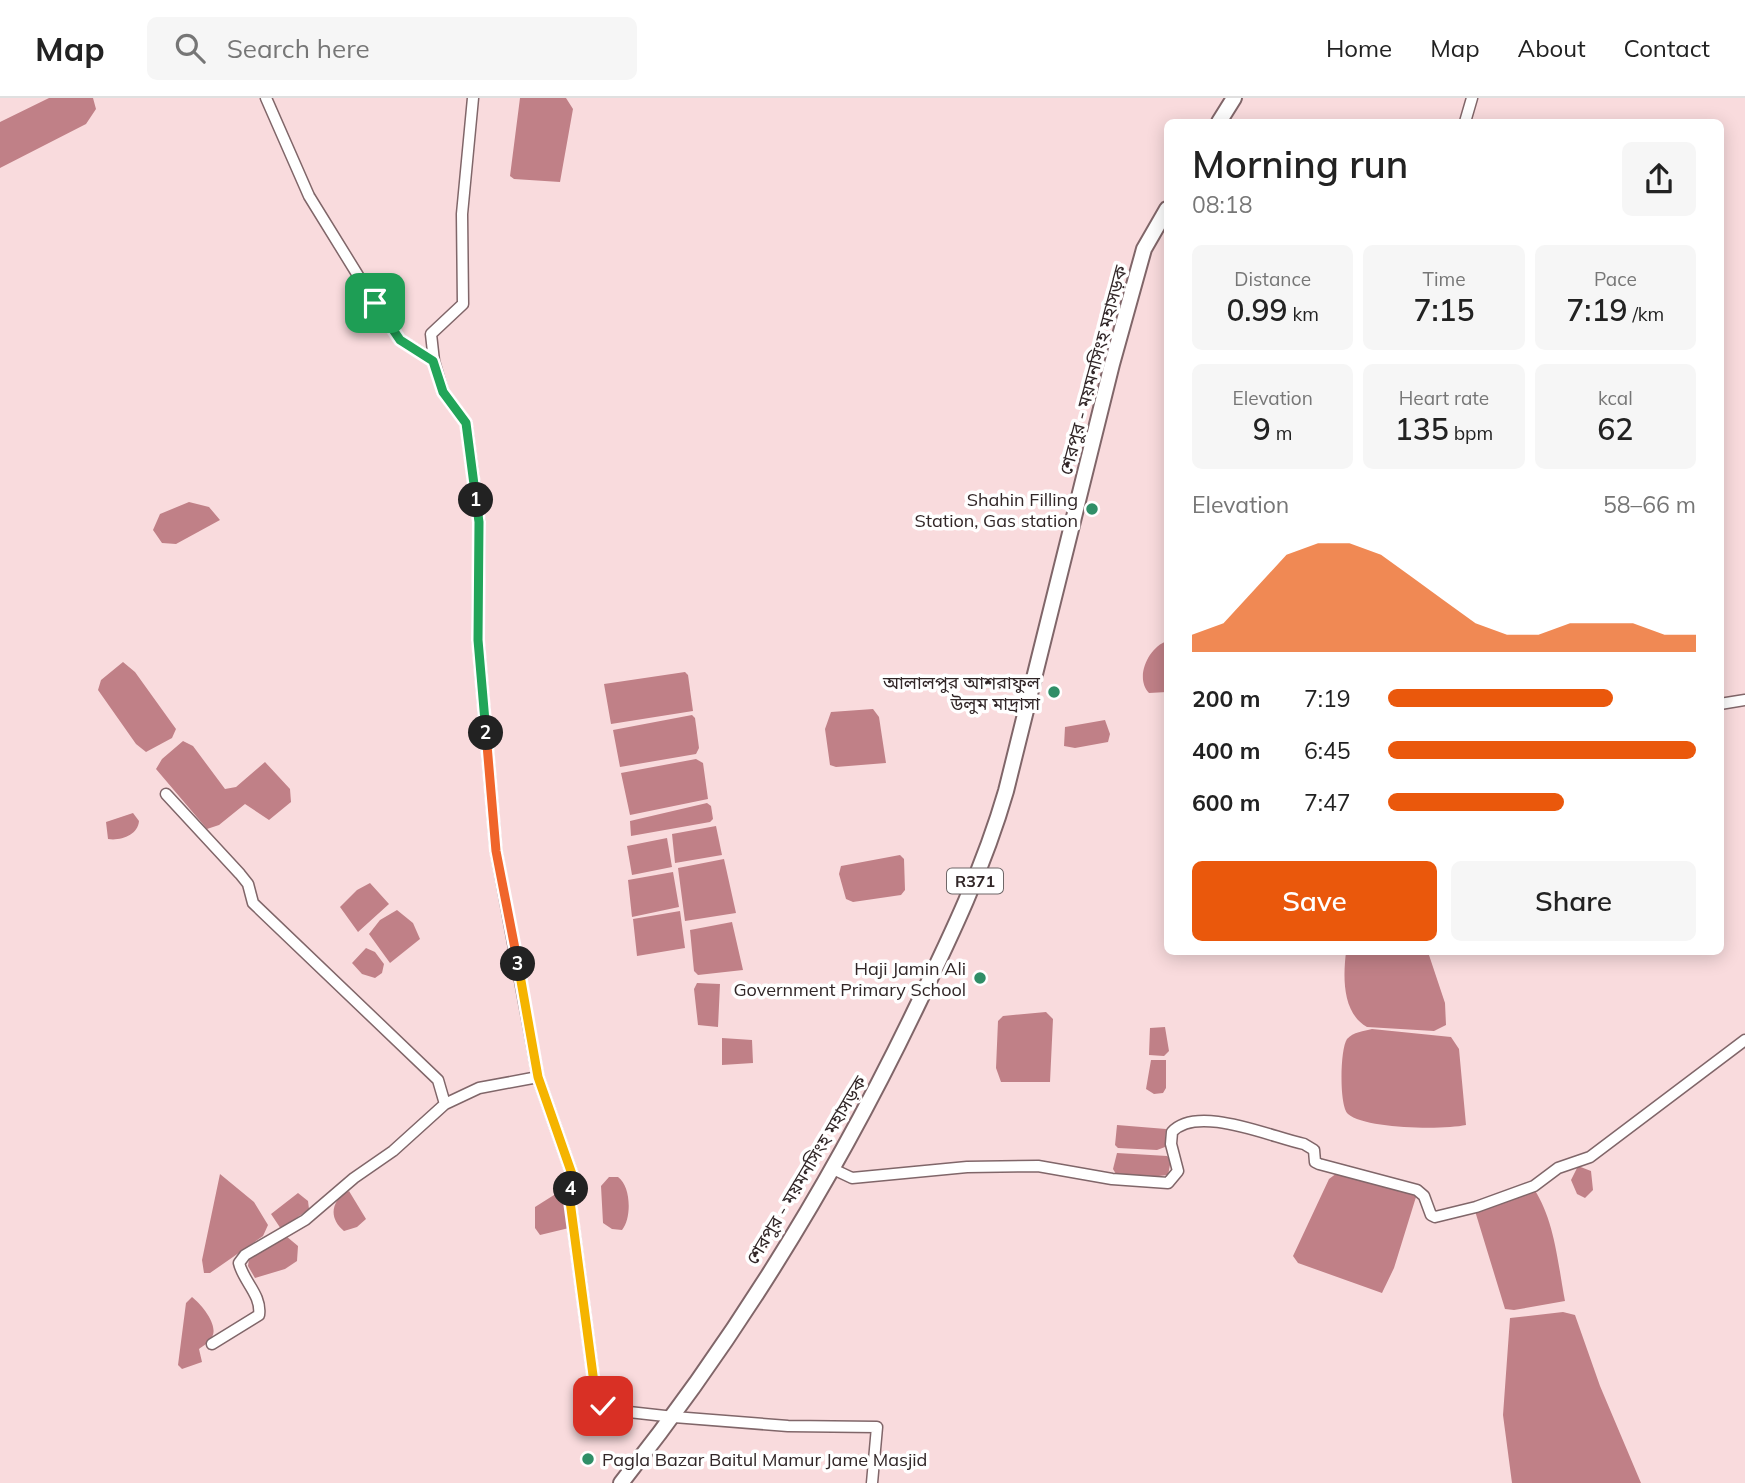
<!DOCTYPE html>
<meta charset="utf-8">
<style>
:root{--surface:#fff;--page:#f6f6f6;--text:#222;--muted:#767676;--line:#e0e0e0;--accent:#ea580c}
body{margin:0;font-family:Mulish,"Noto Sans Bengali",sans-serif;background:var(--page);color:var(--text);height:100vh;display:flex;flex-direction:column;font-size:26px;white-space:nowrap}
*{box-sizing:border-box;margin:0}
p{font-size:23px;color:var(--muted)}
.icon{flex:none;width:38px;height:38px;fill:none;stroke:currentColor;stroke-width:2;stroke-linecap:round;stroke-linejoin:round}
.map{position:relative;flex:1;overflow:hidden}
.details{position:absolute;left:1164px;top:21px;width:560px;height:836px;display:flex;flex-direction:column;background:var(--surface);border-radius:10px;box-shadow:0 4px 18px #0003}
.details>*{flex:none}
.pin{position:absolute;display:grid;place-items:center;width:60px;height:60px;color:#fff;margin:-30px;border-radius:14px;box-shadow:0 4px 10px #0006}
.km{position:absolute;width:35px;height:35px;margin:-18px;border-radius:50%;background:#222;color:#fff;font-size:19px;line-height:35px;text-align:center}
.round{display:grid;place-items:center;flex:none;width:74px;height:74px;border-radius:10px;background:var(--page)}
.overview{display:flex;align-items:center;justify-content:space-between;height:119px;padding:0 28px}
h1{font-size:38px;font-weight:600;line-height:52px}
.metrics{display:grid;grid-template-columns:repeat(3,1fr);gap:10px;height:119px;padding:7px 28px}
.metrics div{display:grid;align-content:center;border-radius:10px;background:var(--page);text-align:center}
.metrics b{font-size:30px;font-weight:600}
.metrics small{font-size:19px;font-weight:400}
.metrics p{font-size:19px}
.chart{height:196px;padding:14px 28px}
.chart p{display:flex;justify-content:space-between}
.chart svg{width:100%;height:126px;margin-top:7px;fill:var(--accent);opacity:.7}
.action{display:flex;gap:14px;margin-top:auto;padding:14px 28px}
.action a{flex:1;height:80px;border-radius:10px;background:var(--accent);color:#fff;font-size:28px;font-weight:600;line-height:80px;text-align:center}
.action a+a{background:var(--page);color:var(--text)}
ul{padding:0 28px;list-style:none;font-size:23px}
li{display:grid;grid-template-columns:112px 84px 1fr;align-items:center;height:52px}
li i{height:18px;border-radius:9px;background:var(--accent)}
header{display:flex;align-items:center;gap:42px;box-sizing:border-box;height:98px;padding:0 35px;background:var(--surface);border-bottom:2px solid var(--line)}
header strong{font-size:33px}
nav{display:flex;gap:38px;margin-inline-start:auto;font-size:24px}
.search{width:490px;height:63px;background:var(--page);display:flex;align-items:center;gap:18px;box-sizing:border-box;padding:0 24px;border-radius:10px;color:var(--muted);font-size:26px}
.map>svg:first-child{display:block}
</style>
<header>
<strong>Map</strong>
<div class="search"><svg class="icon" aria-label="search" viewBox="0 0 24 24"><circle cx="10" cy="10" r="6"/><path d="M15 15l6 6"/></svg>Search here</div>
<nav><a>Home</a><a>Map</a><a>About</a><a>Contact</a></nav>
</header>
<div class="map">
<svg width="1745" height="1385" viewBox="0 0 1745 1385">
<rect width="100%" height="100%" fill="#f9dbdd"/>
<!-- water -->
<path fill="#c08087" d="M49 0H93L96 11 86 26 0 70V24Z
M520 0H566L573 11 560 84 514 81 510 78Z
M189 404 209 409 220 422 176 446 162 445 153 432 160 416Z
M1167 543V594L1149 595C1134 579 1149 549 1167 543Z
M123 564 135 574 176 631 172 640 146 654 136 646 98 592 101 582Z
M685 574 688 577 693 613 611 626 604 586Z
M873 611 879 619 886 665 836 669 830 667 825 631 831 614Z
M692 617 695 620 699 650 696 656 620 669 613 632Z
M1105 622 1110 636 1108 644 1075 650 1064 648 1065 629Z
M183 643 193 648 225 691 236 689 265 664 290 691 291 704 269 722 245 706 219 727 207 731 156 671 162 661Z
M696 661 703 665 708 701 630 717 621 675Z
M707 705 711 708 713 721 710 724 631 738 630 723Z
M133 715 139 723C138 737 121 743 108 741L106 724Z
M716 728 722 757 675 765 672 736Z
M667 740 672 769 632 777 627 748Z
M900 757 904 761 905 792 901 797 853 804 846 801 839 776 841 768Z
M724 761 736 815 685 823 678 770Z
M673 774 679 809 632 819 628 782Z
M370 785 389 806 358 834 340 809 357 792Z
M397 812 413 825 420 841 390 865 369 836 380 822Z
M680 813 685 850 637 858 633 821Z
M732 824 743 872 698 877 694 873 690 832Z
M366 850 375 854 384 866 382 875 375 880 362 876 352 865Z
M1346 854H1428L1445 905 1446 927 1434 933 1367 929C1342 915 1343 879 1346 854Z
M697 885 720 886 718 929 698 927 694 891Z
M1046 914 1053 921 1050 984H1001L996 970 998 923 1003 918Z
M1165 929 1169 953 1164 958 1149 957 1150 930Z
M1372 931 1451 939 1459 951 1466 1027C1443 1032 1365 1031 1348 1016 1339 1008 1340 951 1347 941 1353 934 1364 933 1372 931Z
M722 940 752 942 753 965 722 967Z
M1151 962H1166V990L1163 995 1154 996 1146 991Z
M1117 1027 1166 1031 1165 1049 1157 1052 1118 1050 1115 1047Z
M1117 1055 1167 1058 1171 1062 1168 1077 1150 1079 1116 1076 1113 1071Z
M1578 1068 1591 1073 1593 1092 1585 1100 1577 1096 1571 1082Z
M1337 1075 1407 1092 1416 1099 1394 1170 1382 1195 1298 1165 1293 1158 1329 1081Z
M220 1076 254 1104 268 1127 263 1138 210 1175H204L202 1162Z
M609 1079H618C631 1088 632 1120 622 1132L612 1131 603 1125 601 1088Z
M1534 1091C1555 1123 1558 1167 1565 1203L1514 1212 1505 1211 1475 1113Z
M349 1093 366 1121 357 1129 344 1133C328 1120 331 1102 349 1093Z
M298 1095 308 1103 309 1111 281 1131 271 1116Z
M554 1097 562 1098 566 1106 569 1130 540 1137 535 1130V1109Z
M286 1138 298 1148 297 1163 285 1171 255 1180 248 1168 249 1161Z
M192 1199C201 1206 219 1227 212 1239 210 1244 203 1248 199 1251L202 1264 182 1271 178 1267 186 1205Z
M1563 1214 1575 1217 1600 1288 1641 1385H1512L1503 1317 1510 1220Z"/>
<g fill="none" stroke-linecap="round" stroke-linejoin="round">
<!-- street casing -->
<g stroke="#806669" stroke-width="13">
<path id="street" d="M266 0 309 98 375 205 400 242 434 263
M473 0 462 116 463 206 431 236 434 263 443 294 466 325 479 423 478 542 496 753 538 979 573 1079 570 1103 596 1300 603 1308 620 1313 674 1319 788 1328 877 1329 872 1385
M1465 24 1472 0
M1720 606 1745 602
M166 696 240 776 248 786 253 805 438 982 445 1006
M833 1071 852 1080 967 1069 1038 1068 1112 1081 1168 1085 1178 1073 1171 1046 1172 1034C1197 1006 1271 1039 1304 1046L1314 1052 1315 1064 1319 1066 1417 1092 1424 1098 1431 1117 1435 1119 1476 1109 1534 1088 1558 1070 1590 1059 1745 942
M212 1246 259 1217C262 1197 243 1183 239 1165L245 1157 305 1122 354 1080 393 1053 445 1006 479 990 538 979"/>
</g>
<!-- primary casing -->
<g stroke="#806669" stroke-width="18">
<path id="primary" d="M1219 24 1234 0
M621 1385C737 1239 836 1077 917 908 951 838 984 769 1006 693L1112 266 1144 151 1167 111"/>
</g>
<!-- street -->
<use href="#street" stroke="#fff" stroke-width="10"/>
<!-- primary -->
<use href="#primary" stroke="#fff" stroke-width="14"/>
</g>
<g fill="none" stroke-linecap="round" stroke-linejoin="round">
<!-- split-1 casing -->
<g stroke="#fff" stroke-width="14">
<path id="split-1" d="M375 205 400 242 433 263 443 294 466 325 476 402"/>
</g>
<!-- split-2 casing -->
<g stroke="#fff" stroke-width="14">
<path id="split-2" d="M476 402 479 424 478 542 486 635"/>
</g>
<!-- split-3 casing -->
<g stroke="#fff" stroke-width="14">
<path id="split-3" d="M486 635 496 753 518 866"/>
</g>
<!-- split-4 casing -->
<g stroke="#fff" stroke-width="14">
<path id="split-4" d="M518 866 538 979 573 1079 571 1091"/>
</g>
<!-- split-5 casing -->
<g stroke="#fff" stroke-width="14">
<path id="split-5" d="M571 1091 570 1103 596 1300 603 1308"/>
</g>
<!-- split-1 -->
<use href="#split-1" stroke="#22a559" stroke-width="9"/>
<!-- split-2 -->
<use href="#split-2" stroke="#22a559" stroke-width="9"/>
<!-- split-3 -->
<use href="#split-3" stroke="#f0652b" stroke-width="9"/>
<!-- split-4 -->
<use href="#split-4" stroke="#f5b400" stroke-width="9"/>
<!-- split-5 -->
<use href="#split-5" stroke="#f5b400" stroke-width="9"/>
</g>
<!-- markers -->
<g fill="#308e67" stroke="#fff" stroke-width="2.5">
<circle cx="1092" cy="411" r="7"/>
<circle cx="1054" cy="594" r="7"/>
<circle cx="980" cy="880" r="7"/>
<circle cx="588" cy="1361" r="7"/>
</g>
<g text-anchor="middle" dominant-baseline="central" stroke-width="7" stroke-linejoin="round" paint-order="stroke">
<!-- shield labels -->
<rect fill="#fff" stroke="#6f6768" stroke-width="2" x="947" y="770.5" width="56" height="25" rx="5"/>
<g font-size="16" font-weight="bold" fill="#312627">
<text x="975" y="783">R371</text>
</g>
<!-- street labels -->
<g font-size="18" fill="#312627" stroke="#fff">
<text transform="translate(1093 272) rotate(-75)">শেরপুর - ময়মনসিংহ মহাসড়ক</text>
<text transform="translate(806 1072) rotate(-59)">শেরপুর - ময়মনসিংহ মহাসড়ক</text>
</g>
<!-- poi labels -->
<g font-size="18" fill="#312627" stroke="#fff" text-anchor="end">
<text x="1078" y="401">Shahin Filling<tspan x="1078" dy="21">Station, Gas station</tspan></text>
<text x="1040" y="584">আলালপুর আশরাফুল<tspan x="1040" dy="21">উলুম মাদ্রাসা</tspan></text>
<text x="966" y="870">Haji Jamin Ali<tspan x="966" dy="21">Government Primary School</tspan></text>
<text x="602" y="1361" text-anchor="start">Pagla Bazar Baitul Mamur Jame Masjid</text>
</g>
</g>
</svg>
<div class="pin" style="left:375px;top:205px;background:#1e9e55"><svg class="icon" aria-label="arrive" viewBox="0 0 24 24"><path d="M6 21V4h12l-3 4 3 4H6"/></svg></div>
<div class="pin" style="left:603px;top:1308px;background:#d93025"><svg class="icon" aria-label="check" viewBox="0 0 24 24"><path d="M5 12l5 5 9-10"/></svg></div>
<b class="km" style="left:476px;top:402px">1</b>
<b class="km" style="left:486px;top:635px">2</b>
<b class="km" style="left:518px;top:866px">3</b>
<b class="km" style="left:571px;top:1091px">4</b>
<section class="details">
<div class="overview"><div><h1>Morning run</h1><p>08:18</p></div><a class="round"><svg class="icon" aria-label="share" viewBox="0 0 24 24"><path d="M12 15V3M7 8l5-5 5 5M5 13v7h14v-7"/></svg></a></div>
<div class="metrics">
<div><p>Distance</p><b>0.99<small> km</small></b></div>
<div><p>Time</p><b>7:15</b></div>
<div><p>Pace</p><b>7:19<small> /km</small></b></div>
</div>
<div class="metrics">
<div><p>Elevation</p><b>9<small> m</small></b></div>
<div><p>Heart rate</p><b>135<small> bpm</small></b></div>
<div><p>kcal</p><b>62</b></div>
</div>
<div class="chart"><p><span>Elevation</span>58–66 m</p>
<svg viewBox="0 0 160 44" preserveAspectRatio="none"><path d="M0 44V38L10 34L20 22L30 10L40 6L50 6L60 10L70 18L80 26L90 34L100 38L110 38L120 34L130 34L140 34L150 38L160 38V44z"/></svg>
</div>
<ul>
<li><b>200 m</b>7:19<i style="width:73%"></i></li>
<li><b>400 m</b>6:45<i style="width:100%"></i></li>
<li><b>600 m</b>7:47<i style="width:57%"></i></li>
</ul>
<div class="action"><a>Save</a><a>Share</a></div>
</section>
</div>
